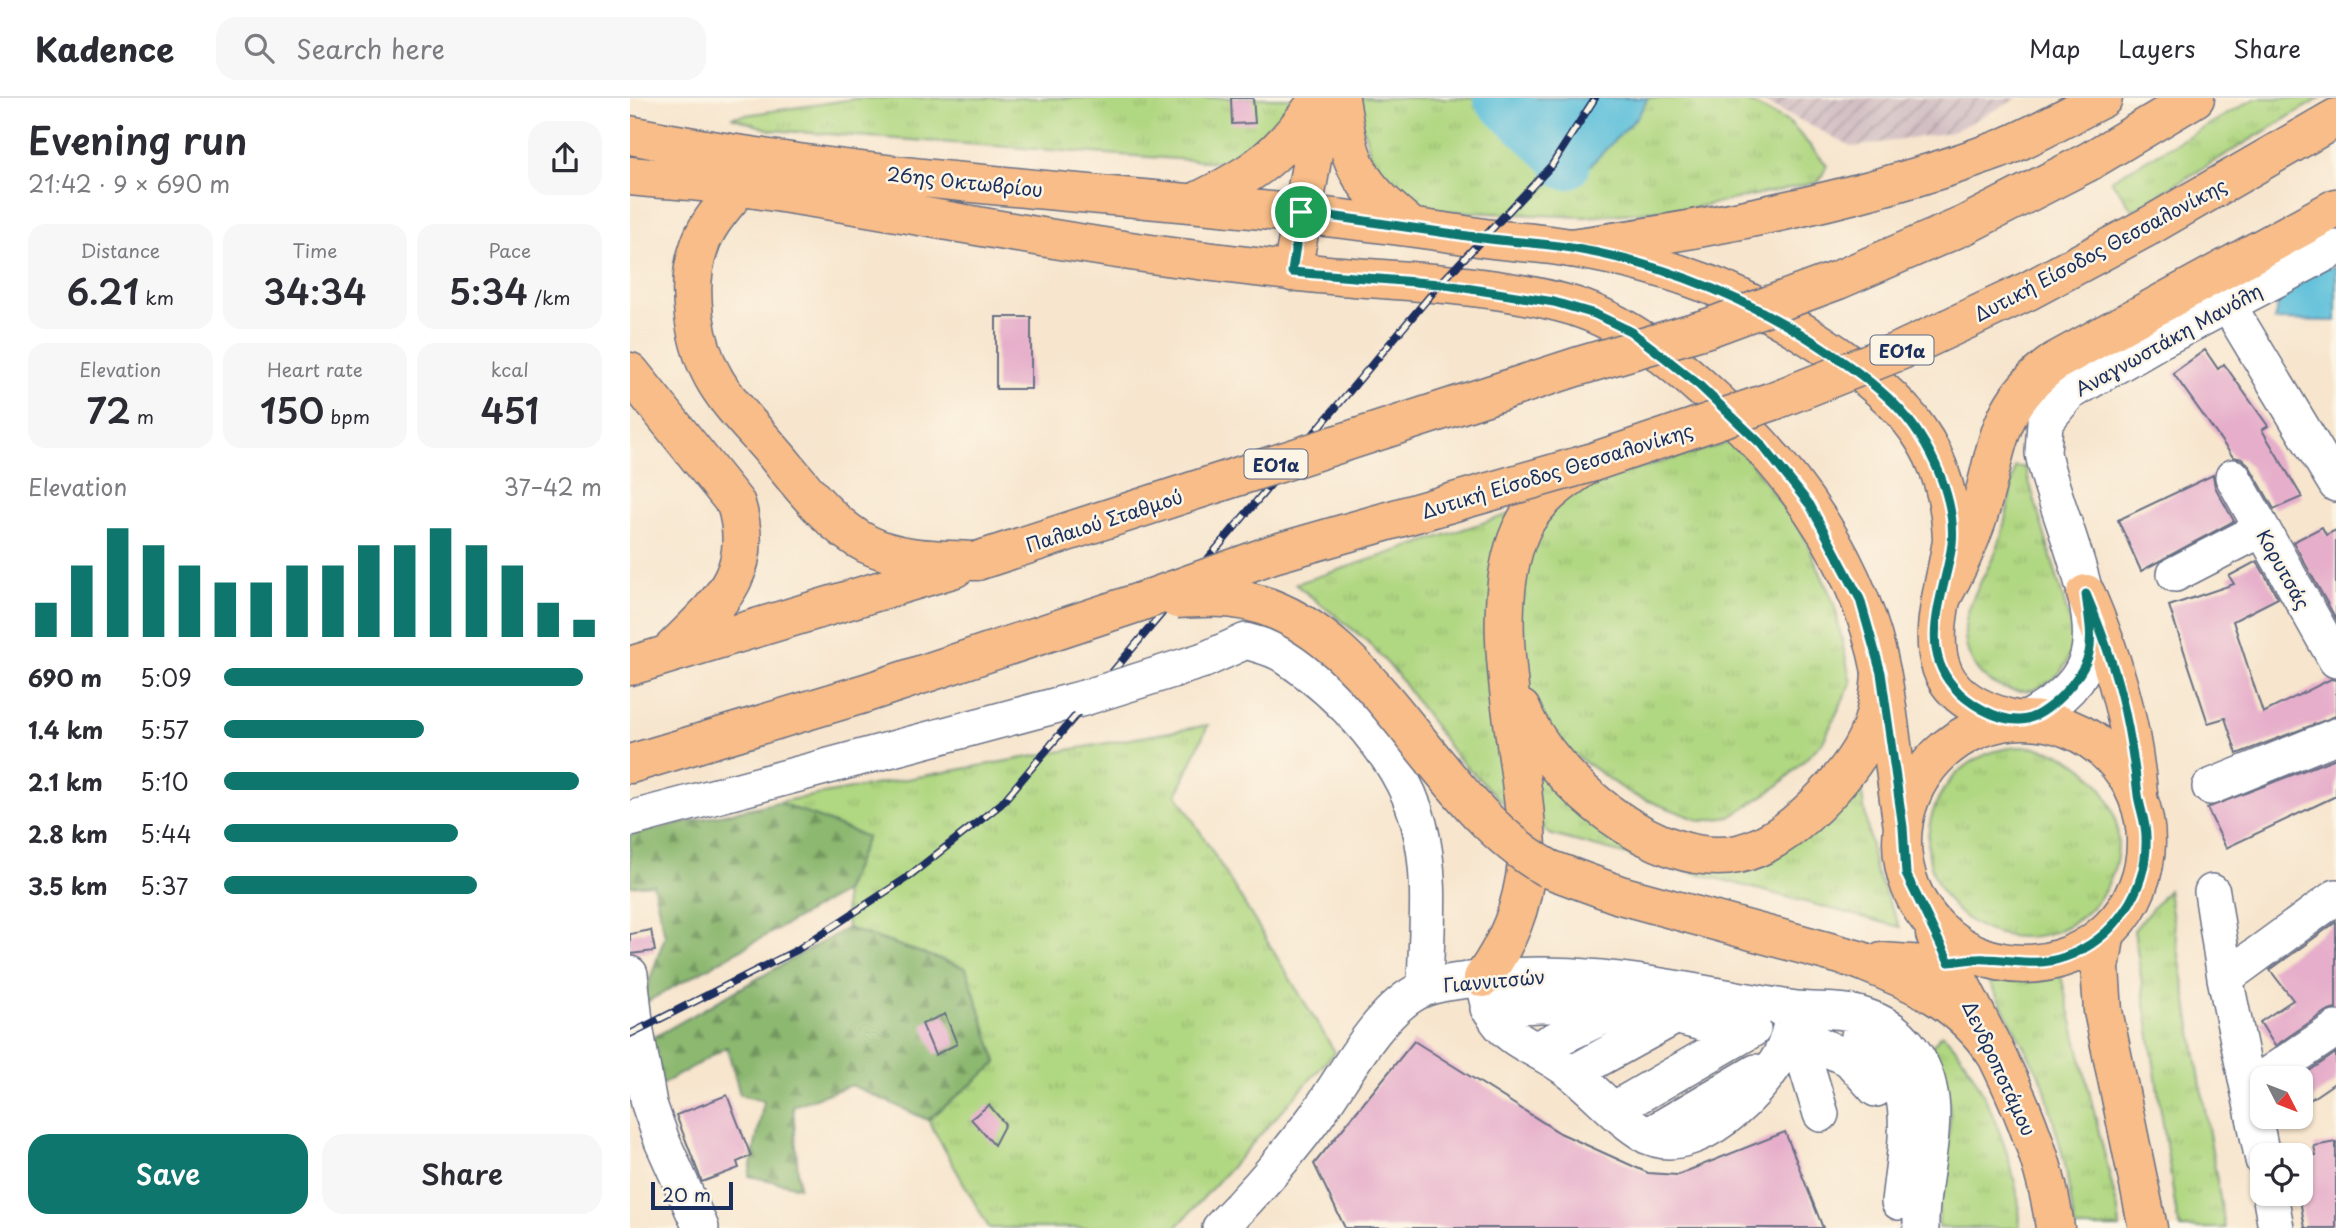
<!DOCTYPE html>
<meta charset="utf-8">
<style>
:root{--surface:#fff;--page:#f7f7f7;--text:#2b2b33;--muted:#7c7c81;--line:#e1e1e2;--accent:#0f766e}
body{margin:0;font-family:"Playpen Sans",sans-serif;background:var(--page);color:var(--text);height:100vh;display:flex;flex-direction:column;font-size:26px;white-space:nowrap}
*{box-sizing:border-box;margin:0}
p{font-size:23px;color:var(--muted)}
.icon{flex:none;width:38px;height:38px;fill:none;stroke:currentColor;stroke-width:2;stroke-linecap:round;stroke-linejoin:round}
.map{position:relative;flex:1;overflow:hidden}
.sheet{display:flex;flex-direction:column;background:var(--surface);width:630px}
.sheet>*{flex:none}
.needle{width:46px;rotate:132deg}
.controls{position:absolute;left:1620px;top:968px;display:grid;gap:14px}
.controls a{display:grid;place-items:center;width:63px;height:63px;border-radius:14px;background:var(--surface);box-shadow:0 2px 5px #0004;font-size:35px}
.scale{position:absolute;left:21px;bottom:18px;width:82px;box-sizing:border-box;padding-left:7px;border:4px solid #1b2f5e;border-top:0;font-size:19px;line-height:24px;white-space:nowrap;color:#1b2f5e;-webkit-text-stroke:5px #fcf5e5;paint-order:stroke}
.pin{position:absolute;display:grid;place-items:center;width:60px;height:60px;color:#fff;margin:-30px;border:4px solid #fff;border-radius:50%;box-shadow:0 2px 7px #0007}
.round{display:grid;place-items:center;flex:none;width:74px;height:74px;border-radius:21px;background:var(--page)}
.head{display:flex;align-items:center;justify-content:space-between;height:119px;padding:0 28px}
h1{font-size:38px;font-weight:600;line-height:52px}
.metrics{display:grid;grid-template-columns:repeat(3,1fr);gap:10px;height:119px;padding:7px 28px}
.metrics div{display:grid;align-content:center;border-radius:18px;background:var(--page);text-align:center}
.metrics b{font-size:35px;font-weight:600}
.metrics small{font-size:19px;font-weight:400}
.metrics p{font-size:19px}
.chart{height:196px;padding:14px 28px}
.chart p{display:flex;justify-content:space-between}
.chart svg{width:100%;height:126px;margin-top:7px;stroke:var(--accent);stroke-width:6}
.button{display:flex;gap:14px;margin-top:auto;padding:14px 28px}
.button a{flex:1;height:80px;border-radius:21px;background:var(--accent);color:#fff;font-size:28px;font-weight:600;line-height:80px;text-align:center}
.button a+a{background:var(--page);color:var(--text)}
ul{padding:0 28px;list-style:none;font-size:23px}
li{display:grid;grid-template-columns:112px 84px 1fr;align-items:center;height:52px}
li i{height:18px;border-radius:9px;background:var(--accent)}
header{display:flex;align-items:center;gap:42px;box-sizing:border-box;height:98px;padding:0 35px;background:var(--surface);border-bottom:2px solid var(--line)}
header strong{font-size:33px}
nav{display:flex;gap:38px;margin-inline-start:auto;font-size:24px}
.search{width:490px;height:63px;background:var(--page);display:flex;align-items:center;gap:18px;box-sizing:border-box;padding:0 24px;border-radius:21px;color:var(--muted);font-size:26px}
main{display:flex;flex:1;min-height:0}
.map>svg:first-child{display:block}
</style>
<header>
<strong>Kadence</strong>
<div class="search"><svg class="icon" aria-label="search" viewBox="0 0 24 24"><circle cx="10" cy="10" r="6"/><path d="M15 15l6 6"/></svg>Search here</div>
<nav><a>Map</a><a>Layers</a><a>Share</a></nav>
</header>
<main>
<section class="sheet">
<div class="head"><div><h1>Evening run</h1><p>21:42 · 9 × 690 m</p></div><a class="round"><svg class="icon" aria-label="share" viewBox="0 0 24 24"><path d="M12 15V3M7 8l5-5 5 5M5 13v7h14v-7"/></svg></a></div>
<div class="metrics">
<div><p>Distance</p><b>6.21<small> km</small></b></div>
<div><p>Time</p><b>34:34</b></div>
<div><p>Pace</p><b>5:34<small> /km</small></b></div>
</div>
<div class="metrics">
<div><p>Elevation</p><b>72<small> m</small></b></div>
<div><p>Heart rate</p><b>150<small> bpm</small></b></div>
<div><p>kcal</p><b>451</b></div>
</div>
<div class="chart"><p><span>Elevation</span>37–42 m</p>
<svg viewBox="0 0 160 44" preserveAspectRatio="none"><path d="M5 44V32M15 44V19M25 44V6M35 44V12M45 44V19M55 44V25M65 44V25M75 44V19M85 44V19M95 44V12M105 44V12M115 44V6M125 44V12M135 44V19M145 44V32M155 44V38"/></svg>
</div>
<ul>
<li><b>690 m</b>5:09<i style="width:95%"></i></li>
<li><b>1.4 km</b>5:57<i style="width:53%"></i></li>
<li><b>2.1 km</b>5:10<i style="width:94%"></i></li>
<li><b>2.8 km</b>5:44<i style="width:62%"></i></li>
<li><b>3.5 km</b>5:37<i style="width:67%"></i></li>
</ul>
<div class="button"><a>Save</a><a>Share</a></div>
</section>
<div class="map">
<svg width="1706" height="1130" viewBox="0 0 1706 1130">
<defs>
<pattern id="industrial-furrows" width="10" height="10" patternUnits="userSpaceOnUse" patternTransform="scale(1.75)"><rect width="10" height="10" fill="#d2bec3"/><path d="M-1 1l2-2M0 10L10 0M9 11l2-2" fill="none" stroke="#aa9ba2"/></pattern>
<pattern id="grass-tufts" width="24" height="20" patternUnits="userSpaceOnUse" patternTransform="scale(1.75)"><rect width="24" height="20" fill="#b0d781"/><path d="M3 7l-1-3M5 7V3M7 7l1-3M15 17l-1-3M17 17v-4M19 17l1-3" fill="none" stroke="#97b972"/></pattern>
<pattern id="forest-firs" width="22" height="20" patternUnits="userSpaceOnUse" patternTransform="scale(1.75)"><rect width="22" height="20" fill="#8cb86f"/><path d="M5 1l3.5 6h-7zM16 11l3.5 6h-7z" fill="#72965e"/></pattern>
</defs>
<rect width="100%" height="100%" fill="#fcf5e5"/>
<filter id="ink" filterUnits="userSpaceOnUse"><feTurbulence type="fractalNoise" baseFrequency=".0143" numOctaves="2"/><feDisplacementMap in="SourceGraphic" scale="14" xChannelSelector="R" yChannelSelector="G"/><feConvolveMatrix kernelMatrix="1 2 1 2 8 2 1 2 1" color-interpolation-filters="sRGB"/></filter>
<filter id="wash" filterUnits="userSpaceOnUse"><feTurbulence type="fractalNoise" baseFrequency=".00686" numOctaves="4" result="noise"/><feDisplacementMap in="SourceGraphic" scale="28" xChannelSelector="R" yChannelSelector="G"/><feGaussianBlur stdDeviation="1.57" result="paint"/><feColorMatrix in="noise" values="0 0 0 0 0 0 0 0 0 0 0 0 0 0 0 0 0 1.4 0 .05"/><feComposite in="paint" operator="in"/></filter>
<g filter="url(#wash)">
<rect width="100%" height="100%" fill="#f7e5cd"/>
<!-- industrial -->
<path fill="url(#industrial-furrows)" d="M1126 0H1388L1322 34 1223 49Z"/>
<!-- grass -->
<path fill="url(#grass-tufts)" stroke="#668370" stroke-width="2" d="M231 0H677L661 24 603 65 141 32 101 19Z
M725 0H1111L1160 25 1197 67 1189 84 1062 110 955 119 811 113 784 107 748 84Z
M1626 0H1690L1503 112 1481 82Z
M1105 343 1172 434 1204 505 1221 585 1193 644 1148 688 1100 719 1071 723 1001 696 930 647 900 666 1079 768 1228 674 1245 772 1270 829 922 737 874 706 825 657 766 575 736 542 665 486 932 399 964 383Z
M1385 369H1395L1444 538C1441 549 1440 560 1434 569 1404 613 1338 593 1335 537 1333 507 1358 475 1368 448 1377 422 1380 396 1385 369Z
M578 627 547 696 705 954 546 1130H359L298 1022 367 965 336 870 217 830 214 794 237 739 148 704Z
M1298 744a95 95 0 1 1 190 0a95 95 0 1 1-190 0Z
M1538 792 1595 1130H1551L1547 1120 1504 832Z
M1430 874 1488 1112 1490 1130H1445L1435 1066 1413 984 1356 878 1414 879Z
M1312 936C1348 964 1396 1085 1389 1130H1309C1304 1060 1341 1019 1301 949Z"/>
<!-- forest -->
<path fill="url(#forest-firs)" stroke="#547466" stroke-width="2" d="M148 704 237 739 214 794 11 907 35 838 23 786 0 788V737Z
M217 830 336 870 367 965 298 1022 221 987 163 1008 169 1089 119 1078 134 1003 110 997 97 949 31 987 21 941Z"/>
<!-- water -->
<path fill="#5cbfda" stroke="#3c779c" stroke-width="2" d="M873 0H1018L1008 18 949 79Z
M1658 168 1706 169V223L1644 222Z"/>
<g fill="none" stroke-linecap="round" stroke-linejoin="round">
<!-- river -->
<path stroke="#5cbfda" stroke-width="49" d="M868 0 930 57 936 67"/>
</g>
<g id="blocks">
<!-- building -->
<path fill="#e6aeca" d="M601 0H623L625 25 602 26Z
M366 219H401V291H366Z
M1575 252 1588 271 1594 266 1638 328 1632 332 1672 399 1644 411 1620 369 1613 361 1603 359 1543 275Z
M1583 377 1585 389 1604 423 1511 473 1488 422Z
M1692 429 1696 437 1706 432V521L1663 444Z
M1627 463 1648 500 1603 523 1633 615 1701 581 1706 582V618L1607 656 1595 620 1578 625 1539 508 1604 486 1599 478Z
M1706 660V698L1596 750 1577 710Z
M1706 824V911L1695 914 1645 948 1630 924 1663 902 1640 872Z
M21 832 25 853 0 856V836Z
M315 916 327 946 305 957 292 926Z
M784 943 930 1035 1018 1075 1047 1077 1155 1034 1193 1130H715L684 1066Z
M1706 955V984L1671 1008 1669 980Z
M97 997 121 1058 107 1064 109 1070 72 1084 46 1017Z
M359 1007 375 1026 364 1047 341 1021Z
M1706 1044V1130H1675L1669 1096 1671 1085 1679 1084 1675 1059 1686 1057 1684 1048Z"/>
</g>
</g>
<g filter="url(#ink)">
<use href="#blocks" fill-opacity="0" stroke="#686f85" stroke-width="2"/>
<g fill="none" stroke-linecap="round" stroke-linejoin="round">
<!-- minor casing -->
<g stroke="#686f85" stroke-width="38">
<path id="minor" d="M1598 207 1706 386
M1603 379 1706 562
M1545 476 1632 431
M574 562 616 543C628 547 644 550 655 558 711 596 772 659 789 726 803 778 796 837 795 890
M1395 622C1420 608 1446 591 1456 564 1476 512 1423 410 1413 355L1415 324 1439 295 1527 244 1706 150
M1580 689 1706 638
M0 721 454 600
M1582 794 1595 880 1633 1062
M0 876 6 933 19 1006 32 1043 71 1130
M853 880C859 944 899 941 942 975 967 994 988 1021 1016 1037 1064 1064 1134 992 1153 952 1159 940 1161 924 1164 911
M1595 880 1706 799
M858 910C946 903 1026 905 1110 938
M1166 914 1176 940 1177 970 1191 1016
M1229 938C1293 979 1276 1039 1269 1104
M1176 940 1220 962 1246 991
M908 950 993 909
M943 975 1048 917
M1618 990 1706 931
M983 1012 1123 931
M1017 1038 1126 974
M1640 1096 1646 1130
M590 1130C624 1095 657 1058 686 1018 713 981 745 918 785 895 803 885 826 884 846 881 960 867 1050 893 1160 910 1185 914 1210 910 1234 918 1254 924 1272 937 1284 955 1321 1009 1289 1071 1291 1130"/>
</g>
<!-- major casing -->
<g stroke="#686f85" stroke-width="41">
<path id="major" d="M710 0C720 69 726 83 779 127
M0 37C113 60 228 74 343 85 512 102 680 113 848 139 872 143 897 144 921 147 972 154 1024 166 1072 184 1138 208 1248 274 1288 332 1311 364 1321 405 1322 443 1309 524 1275 595 1385 622
M0 78C37 82 75 83 112 89 254 109 393 139 535 158 593 165 652 173 711 178 786 184 871 187 943 208 997 225 1042 262 1083 300 1165 374 1231 467 1252 578 1261 628 1265 679 1273 729
M566 104C624 76 650 58 686 5
M662 174 693 0
M1456 496C1484 561 1502 624 1508 695
M1272 744a122 122 0 1 1 244 0a122 122 0 1 1-244 0Z
M1476 834 1470 870 1473 913 1518 1130
M1305 836C1351 931 1411 1023 1425 1130"/>
</g>
<!-- highway casing -->
<g stroke="#686f85" stroke-width="41">
<path id="highway" d="M1458 64 1565 0
M110 88C95 107 76 126 69 150 55 189 64 248 86 284 103 312 129 336 150 362 174 391 203 429 237 446 271 463 310 461 347 463
M1521 127 1706 20
M940 150C1085 131 1230 102 1368 52 1404 38 1439 17 1473 0
M0 274 106 406C128 479 84 509 38 556
M1311 501C1325 475 1337 450 1347 422 1369 354 1362 309 1426 263L1706 110
M0 568 325 470
M891 611C920 682 1028 773 1108 756 1143 748 1172 722 1196 697 1233 657 1248 630 1251 575
M0 666 236 595 510 504
M919 771 990 797 1229 862C1287 886 1329 902 1365 955
M1252 864 1295 867 1319 865
M853 880C879 843 892 810 897 765 899 666 850 522 891 432 904 403 934 382 959 366"/>
</g>
<!-- minor -->
<use href="#minor" stroke="#fff" stroke-width="35"/>
<!-- major -->
<use href="#major" stroke="#f8bd88" stroke-width="38"/>
<!-- highway -->
<use href="#highway" stroke="#f8bd88" stroke-width="38"/>
<!-- rail casing -->
<g stroke="#1b2f5e" stroke-width="8">
<path id="rail" d="M0 936 167 852 275 781 371 706 810 186 922 67 965 0"/>
</g>
<!-- rail -->
<use href="#rail" stroke="#fcf5e5" stroke-width="5" stroke-dasharray="16" stroke-linecap="butt"/>
<!-- minor-bridge casing -->
<g stroke="#686f85" stroke-width="38" stroke-linecap="butt">
<path id="minor-bridge" d="M454 600 574 562"/>
</g>
<!-- highway-bridge casing -->
<g stroke="#686f85" stroke-width="41" stroke-linecap="butt">
<path id="highway-bridge" d="M347 463 946 269 1078 230 1208 182 1335 127 1458 64
M547 501C570 500 593 498 616 503 745 530 802 706 919 771
M510 504 643 456 960 365 1143 303 1272 252 1398 193 1521 127"/>
</g>
<!-- minor-bridge -->
<use href="#minor-bridge" stroke="#fff" stroke-width="35"/>
<!-- highway-bridge -->
<use href="#highway-bridge" stroke="#f8bd88" stroke-width="38"/>
</g>
</g>
<g fill="none" stroke-linecap="round" stroke-linejoin="round" filter="url(#ink)">
<!-- route casing -->
<g stroke="#fff" stroke-width="14">
<path id="route" d="M671 114C732 122 792 132 853 140 882 144 912 145 941 150 1036 166 1122 201 1202 256 1256 293 1292 324 1314 388 1320 406 1324 427 1322 446 1316 493 1287 547 1323 588 1337 605 1367 623 1390 622 1416 621 1454 579 1459 555 1463 536 1458 515 1456 496 1487 570 1499 617 1508 697 1510 711 1516 724 1516 739 1518 792 1485 841 1435 859 1407 869 1385 862 1356 861 1344 860 1331 863 1319 864L1276 776 1273 729 1251 575 1230 501 1180 407 1131 346 1069 287 1034 259 1000 233 965 216 924 204 810 186 662 174Z"/>
</g>
<!-- route -->
<use href="#route" stroke="#0f766e" stroke-width="9"/>
</g>
<g text-anchor="middle" dominant-baseline="central" stroke-width="5" stroke-linejoin="round" paint-order="stroke">
<!-- shield labels -->
<g fill="#fcf5e5" stroke="#5e6a86" stroke-width="2">
<rect x="1240.5" y="237.5" width="63" height="29" rx="5"/>
<rect x="614.5" y="351.5" width="63" height="29" rx="5"/>
</g>
<g font-size="18" font-weight="bold" fill="#1b2f5e">
<text x="1272" y="252">ΕΟ1α</text>
<text x="646" y="366">ΕΟ1α</text>
</g>
<!-- street labels -->
<g font-size="19" fill="#1b2f5e" stroke="#fcf5e5">
<text transform="translate(335 83) rotate(6)">26ης Οκτωβρίου</text>
<text transform="translate(1470 151) rotate(-28)">Δυτική Είσοδος Θεσσαλονίκης</text>
<text transform="translate(1538 241) rotate(-29)">Αναγνωστάκη Μανόλη</text>
<text transform="translate(927 372) rotate(-17)">Δυτική Είσοδος Θεσσαλονίκης</text>
<text transform="translate(474 422) rotate(-18)">Παλαιού Σταθμού</text>
<text transform="translate(1654 471) rotate(61)">Κορυτσάς</text>
<text transform="translate(864 882) rotate(-5)">Γιαννιτσών</text>
<text transform="translate(1370 970) rotate(65)">Δενδροποτάμου</text>
</g>
</g>
</svg>
<div class="controls">
<a><svg class="needle" viewBox="-14 -14 28 28"><path d="M0-13l5 13h-10z" fill="#e53935"/><path d="M0 13l5-13h-10z" fill="#7c7c81"/></svg></a>
<a><svg class="icon" aria-label="locate" viewBox="0 0 24 24"><circle cx="12" cy="12" r="6"/><path d="M12 2v4M12 18v4M2 12h4M18 12h4"/></svg></a>
</div>
<div class="scale">20 m</div>
<div class="pin" style="left:671px;top:114px;background:#1e9e55"><svg class="icon" aria-label="arrive" viewBox="0 0 24 24"><path d="M6 21V4h12l-3 4 3 4H6"/></svg></div>
</div>
</main>
